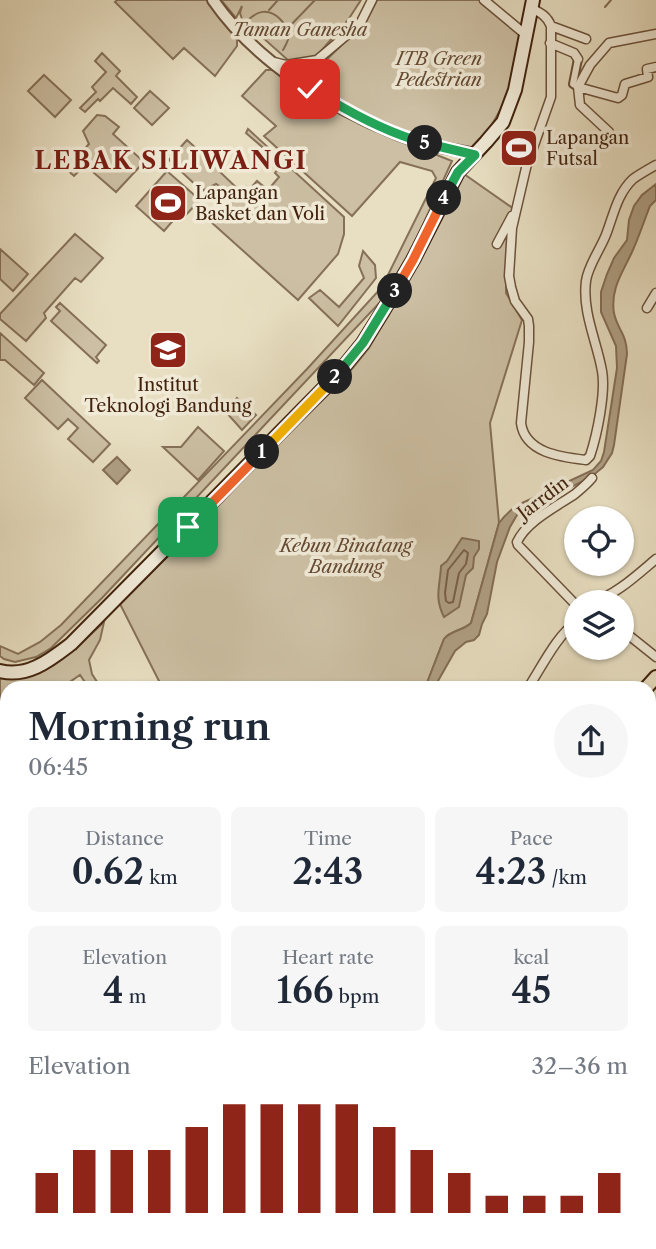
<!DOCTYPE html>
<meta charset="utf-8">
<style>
:root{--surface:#fff;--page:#f6f6f7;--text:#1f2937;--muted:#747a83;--accent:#8f2418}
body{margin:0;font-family:"Libre Caslon Text",serif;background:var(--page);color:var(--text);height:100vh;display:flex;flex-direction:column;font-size:26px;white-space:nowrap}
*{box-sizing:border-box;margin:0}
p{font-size:23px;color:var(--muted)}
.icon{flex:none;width:38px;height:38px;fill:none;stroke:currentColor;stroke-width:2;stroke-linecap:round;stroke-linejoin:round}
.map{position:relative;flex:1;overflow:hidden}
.sheet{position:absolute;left:0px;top:681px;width:656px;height:569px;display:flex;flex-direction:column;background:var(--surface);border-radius:21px 21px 0 0;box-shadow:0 2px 5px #0004}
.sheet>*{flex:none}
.tools{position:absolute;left:564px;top:506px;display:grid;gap:14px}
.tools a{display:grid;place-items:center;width:70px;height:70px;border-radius:50%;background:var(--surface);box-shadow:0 2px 5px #0004;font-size:35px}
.pin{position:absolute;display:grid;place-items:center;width:60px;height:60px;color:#fff;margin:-30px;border-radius:14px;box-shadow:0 4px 10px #0006}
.km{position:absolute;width:35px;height:35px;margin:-18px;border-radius:50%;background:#222;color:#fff;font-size:19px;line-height:35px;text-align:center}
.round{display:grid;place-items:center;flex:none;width:74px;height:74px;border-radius:37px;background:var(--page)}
.summary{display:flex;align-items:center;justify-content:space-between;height:119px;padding:0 28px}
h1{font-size:38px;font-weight:600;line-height:52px}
.figures{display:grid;grid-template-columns:repeat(3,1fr);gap:10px;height:119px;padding:7px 28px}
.figures div{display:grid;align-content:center;border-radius:10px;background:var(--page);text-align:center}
.figures b{font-size:35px;font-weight:600}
.figures small{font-size:19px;font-weight:400}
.figures p{font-size:19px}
.chart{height:196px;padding:14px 28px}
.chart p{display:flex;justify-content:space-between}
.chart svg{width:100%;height:126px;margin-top:7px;stroke:var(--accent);stroke-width:6}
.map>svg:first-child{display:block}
</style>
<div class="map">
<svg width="656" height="1249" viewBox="0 0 656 1249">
<rect width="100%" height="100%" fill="#e8dfc2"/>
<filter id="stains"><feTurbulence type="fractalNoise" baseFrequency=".00286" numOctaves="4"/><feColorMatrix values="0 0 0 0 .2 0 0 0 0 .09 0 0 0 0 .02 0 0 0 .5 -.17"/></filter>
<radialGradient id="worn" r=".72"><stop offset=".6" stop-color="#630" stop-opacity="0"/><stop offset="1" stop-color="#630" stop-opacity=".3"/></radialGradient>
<!-- green -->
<path fill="#ccbfa3" stroke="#867058" stroke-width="2" d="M117 0H208L237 40V46L215 76 184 48 173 59 115 2Z
M221 0H361L348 20 315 58 290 62 242 19 240 13 242 6 236 18Z
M375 0H482L526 35 506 100 475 154 401 131 310 89 319 62 363 22Z
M102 53 120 71 116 76 137 97 131 104 113 88 100 101 98 99 85 112 80 108 96 92 92 87 106 72 95 61Z
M266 70H276L360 124 452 161 409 255 384 298 102 598 51 648 36 657 15 662 4 659 0 656V646L18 654 40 642 61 625 307 369 382 287 436 178 432 171 400 162 352 216 264 136 276 126 242 96Z
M44 75 71 100 55 117 28 91Z
M150 91 169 108 152 125 134 108Z
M97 115 105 116 119 127 113 134 144 162 116 192 85 165 74 176 66 169 89 144 83 131Z
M248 129 344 217V234L338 254 298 300 211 222 246 187 249 190 257 181 268 190 279 177 275 173 282 164 246 133Z
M517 133 530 138 521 162 508 157Z
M187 140 198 150 210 149 223 160 220 172 240 191 235 196 216 184 202 191 169 160Z
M167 171 200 200 182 219 177 216 164 231 136 206Z
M464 174 514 209 507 242 506 293 522 320 490 423 499 523 471 623C463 631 451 630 444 639L425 688H169L160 683 120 604 222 502 253 468 343 380 369 348 419 262Z
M75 234 103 258 81 282 75 278 44 313 46 318 26 341 0 319V314Z
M0 249 28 274 13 291 0 279Z
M363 251 375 265 376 278 338 326 309 298 320 290 339 307 364 278 359 266Z
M60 303 106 345 96 357 99 361 97 363 51 321 60 311 56 307Z
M0 333 44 373 34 385 5 360H0Z
M42 380 110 444 93 462 68 439 78 428 68 419 58 429 25 398Z
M237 398 256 415 242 430 225 411Z
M198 427 224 451 198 480 163 447H181Z
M104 622 100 640 89 660 92 674 101 688H89L80 675 61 688H7V711L3 715 0 727 7 748V819H0V678C44 685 74 649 104 622Z"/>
<!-- water -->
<path fill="#af9f84" stroke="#836d54" stroke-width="2" d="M656 184V200L650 206C644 221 639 237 632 252 623 272 610 289 614 313 617 329 627 334 627 354L614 445 612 453 603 467 591 477 517 515 510 527 497 562 487 614 482 624 479 635 474 640 466 642 455 651 434 688H425L444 639C451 630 463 631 471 623L499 523C505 515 510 510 518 505L593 470 601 461 604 452 617 368 616 346 601 312V292L607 274 614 258 627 240 629 220 634 206 642 195Z
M117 457 130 470 117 484 103 470Z
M462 538 479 541V549L474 557 473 568 466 575 459 607 444 617C434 597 440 587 441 566L447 561Z"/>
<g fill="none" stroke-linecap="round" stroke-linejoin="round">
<!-- shore -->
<path stroke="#786048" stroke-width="2" d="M464 550 468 553 466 564 459 573 453 602 449 603 446 601 445 593 448 570Z"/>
<!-- stream -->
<path stroke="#836d54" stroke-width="2" d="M605 7 611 0
M269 10 278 0
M366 21 377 0
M246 22C257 10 269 8 280 19 284 23 289 28 289 34 289 40 286 45 283 50
M288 28 315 0
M323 63 347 40"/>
<!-- pedestrian casing -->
<g stroke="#6b513a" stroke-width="10">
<path id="pedestrian" d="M578 59 573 84 578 87"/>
</g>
<!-- minor casing -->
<g stroke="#6b513a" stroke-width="11">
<path id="minor" d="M484 0 526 35
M531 8C541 13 547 16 551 26V97L526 168 512 228 509 276 511 287 515 301 528 319 529 326V342L521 423C525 453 561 457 586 460L590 456C597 435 606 392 602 371 597 342 582 312 586 281 588 265 602 247 607 232 614 213 618 193 633 179 640 174 649 169 656 165
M551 26 586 39
M550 43 574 53 578 59
M274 62 286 65 317 60 355 28 361 22 372 0
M578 87 590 65 609 43 656 34
M578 87 618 98 622 95 625 84 648 77 647 69 656 67
M578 87 580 105 609 132
M310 89 317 60
M497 244 512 216
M647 308 656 293
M592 602C615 596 638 574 656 559
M576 605 518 545 517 542C527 521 556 507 575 494 581 489 587 484 592 478
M621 629 656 657
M528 688C540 670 558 633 576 623
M649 829 656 823
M649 866 656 872
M0 912 7 915
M649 914 656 907
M0 1034 1 1024
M0 1043 7 1053
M0 1069 5 1078 0 1082
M649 1088 656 1083
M0 1094 7 1128
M0 1135 7 1134
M649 1152 656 1148
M649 1215 656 1210
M283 1242 288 1249
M353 1242 362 1249
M570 1242 576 1249
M262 1249 264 1248 270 1249
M370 1249 374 1242
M599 1249 609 1242"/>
</g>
<!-- tertiary casing -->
<g stroke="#6b513a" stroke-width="14">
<path id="tertiary" d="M213 0C255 61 329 107 397 134 422 144 449 149 475 154"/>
</g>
<!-- secondary casing -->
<g stroke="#41220d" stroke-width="16">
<path id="secondary" d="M0 671C28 678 50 660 71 644L337 375 363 343 383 311 413 260 458 172 486 142 503 122 515 90 533 0"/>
</g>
<!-- primary casing -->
<g stroke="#41220d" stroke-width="16">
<path id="primary" d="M646 688 656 677
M649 994 656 985
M58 1249 68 1242
M101 1249 103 1242
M466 1249 471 1242"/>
</g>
<!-- pedestrian -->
<use href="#pedestrian" stroke="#f0ead7" stroke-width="6"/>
<!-- minor -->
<use href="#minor" stroke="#f0ead7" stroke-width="8"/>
<!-- tertiary -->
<use href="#tertiary" stroke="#f0ead7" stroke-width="10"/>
<!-- secondary -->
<use href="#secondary" stroke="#f0ead7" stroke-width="12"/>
<!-- primary -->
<use href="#primary" stroke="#e8dfc2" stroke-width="12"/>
</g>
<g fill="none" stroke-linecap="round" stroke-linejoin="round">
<!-- split-1 casing -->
<g stroke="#fff" stroke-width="14">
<path id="split-1" d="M188 527 262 452"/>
</g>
<!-- split-2 casing -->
<g stroke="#fff" stroke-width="14">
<path id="split-2" d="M262 452 335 377"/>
</g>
<!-- split-3 casing -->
<g stroke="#fff" stroke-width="14">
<path id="split-3" d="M335 377 363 343 395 291"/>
</g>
<!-- split-4 casing -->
<g stroke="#fff" stroke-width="14">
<path id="split-4" d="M395 291 413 260 444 198"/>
</g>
<!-- split-5 casing -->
<g stroke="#fff" stroke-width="14">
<path id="split-5" d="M425 143 475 155 458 172 444 198"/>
</g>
<!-- split-6 casing -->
<g stroke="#fff" stroke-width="14">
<path id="split-6" d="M330 100C360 118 392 134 425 143"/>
</g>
<!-- split-7 casing -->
<g stroke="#fff" stroke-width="14">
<path id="split-7" d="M310 89 330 100"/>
</g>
<!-- split-1 -->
<use href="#split-1" stroke="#f0652b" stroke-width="9"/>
<!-- split-2 -->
<use href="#split-2" stroke="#f5b400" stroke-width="9"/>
<!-- split-3 -->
<use href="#split-3" stroke="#22a559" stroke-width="9"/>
<!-- split-4 -->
<use href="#split-4" stroke="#f0652b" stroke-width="9"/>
<!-- split-5 -->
<use href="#split-5" stroke="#22a559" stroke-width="9"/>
<!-- split-6 -->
<use href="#split-6" stroke="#22a559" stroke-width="9"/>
<!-- split-7 -->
<use href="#split-7" stroke="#f5b400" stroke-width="9"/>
</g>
<!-- icons -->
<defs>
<g id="stadium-square" transform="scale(2.0125)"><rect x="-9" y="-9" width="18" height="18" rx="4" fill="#8f2418" stroke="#f0ead7"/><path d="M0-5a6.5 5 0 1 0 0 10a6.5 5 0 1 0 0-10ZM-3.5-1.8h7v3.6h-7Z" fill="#fff"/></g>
<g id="university-square" transform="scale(2.0125)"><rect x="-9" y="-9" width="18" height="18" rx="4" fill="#8f2418" stroke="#f0ead7"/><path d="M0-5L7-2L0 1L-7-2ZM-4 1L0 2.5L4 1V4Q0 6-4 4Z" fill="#fff"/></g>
</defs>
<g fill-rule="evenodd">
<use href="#stadium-square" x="519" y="148"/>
<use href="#stadium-square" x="168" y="203"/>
<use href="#university-square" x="168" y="350"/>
</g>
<g text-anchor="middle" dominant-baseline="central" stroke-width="7" stroke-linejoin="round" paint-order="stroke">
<!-- park labels -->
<g font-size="18" font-style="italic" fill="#644932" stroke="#f0ead7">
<text x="300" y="30">Taman Ganesha</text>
<text x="439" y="59">ITB Green<tspan x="439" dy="21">Pedestrian</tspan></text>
<text x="346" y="546">Kebun Binatang<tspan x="346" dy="21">Bandung</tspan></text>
</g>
<!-- poi labels -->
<g font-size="18" fill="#41220d" stroke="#f0ead7" text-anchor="start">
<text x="546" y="138">Lapangan<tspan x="546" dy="21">Futsal</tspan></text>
<text x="195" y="193">Lapangan<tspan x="195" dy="21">Basket dan Voli</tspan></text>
<text x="168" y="385" text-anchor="middle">Institut<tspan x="168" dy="21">Teknologi Bandung</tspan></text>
</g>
<!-- street labels -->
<g font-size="18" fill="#41220d" stroke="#f0ead7">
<text transform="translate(543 498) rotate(-37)">Jarrdin</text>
</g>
<!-- district labels -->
<g font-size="24" font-weight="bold" letter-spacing="2" fill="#7a1f14" stroke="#f0ead7">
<text x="171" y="160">LEBAK SILIWANGI</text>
</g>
</g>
<rect width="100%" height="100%" filter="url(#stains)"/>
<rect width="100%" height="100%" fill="url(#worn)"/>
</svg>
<div class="tools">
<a><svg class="icon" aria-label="locate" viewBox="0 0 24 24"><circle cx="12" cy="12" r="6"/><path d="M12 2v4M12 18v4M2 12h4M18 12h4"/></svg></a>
<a><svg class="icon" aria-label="layers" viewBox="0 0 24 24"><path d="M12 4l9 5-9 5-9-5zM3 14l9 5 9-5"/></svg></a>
</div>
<div class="pin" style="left:188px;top:527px;background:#1e9e55"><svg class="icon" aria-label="arrive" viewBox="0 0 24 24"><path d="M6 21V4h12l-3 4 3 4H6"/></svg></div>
<div class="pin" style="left:310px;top:89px;background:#d93025"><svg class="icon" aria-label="check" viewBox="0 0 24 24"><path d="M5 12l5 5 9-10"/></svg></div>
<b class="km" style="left:262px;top:452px">1</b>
<b class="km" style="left:335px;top:377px">2</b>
<b class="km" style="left:395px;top:291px">3</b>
<b class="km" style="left:444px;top:198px">4</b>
<b class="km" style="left:425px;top:143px">5</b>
<section class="sheet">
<div class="summary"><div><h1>Morning run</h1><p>06:45</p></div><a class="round"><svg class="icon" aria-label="share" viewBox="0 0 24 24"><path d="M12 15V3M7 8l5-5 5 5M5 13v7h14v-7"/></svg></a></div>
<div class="figures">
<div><p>Distance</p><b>0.62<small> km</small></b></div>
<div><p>Time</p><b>2:43</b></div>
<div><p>Pace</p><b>4:23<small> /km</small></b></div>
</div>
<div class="figures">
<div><p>Elevation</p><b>4<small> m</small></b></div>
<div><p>Heart rate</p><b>166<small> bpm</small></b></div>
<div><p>kcal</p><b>45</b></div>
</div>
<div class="chart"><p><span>Elevation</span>32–36 m</p>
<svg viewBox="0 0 160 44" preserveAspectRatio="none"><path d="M5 44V30M15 44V22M25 44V22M35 44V22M45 44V14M55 44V6M65 44V6M75 44V6M85 44V6M95 44V14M105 44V22M115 44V30M125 44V38M135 44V38M145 44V38M155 44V30"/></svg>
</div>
</section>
</div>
